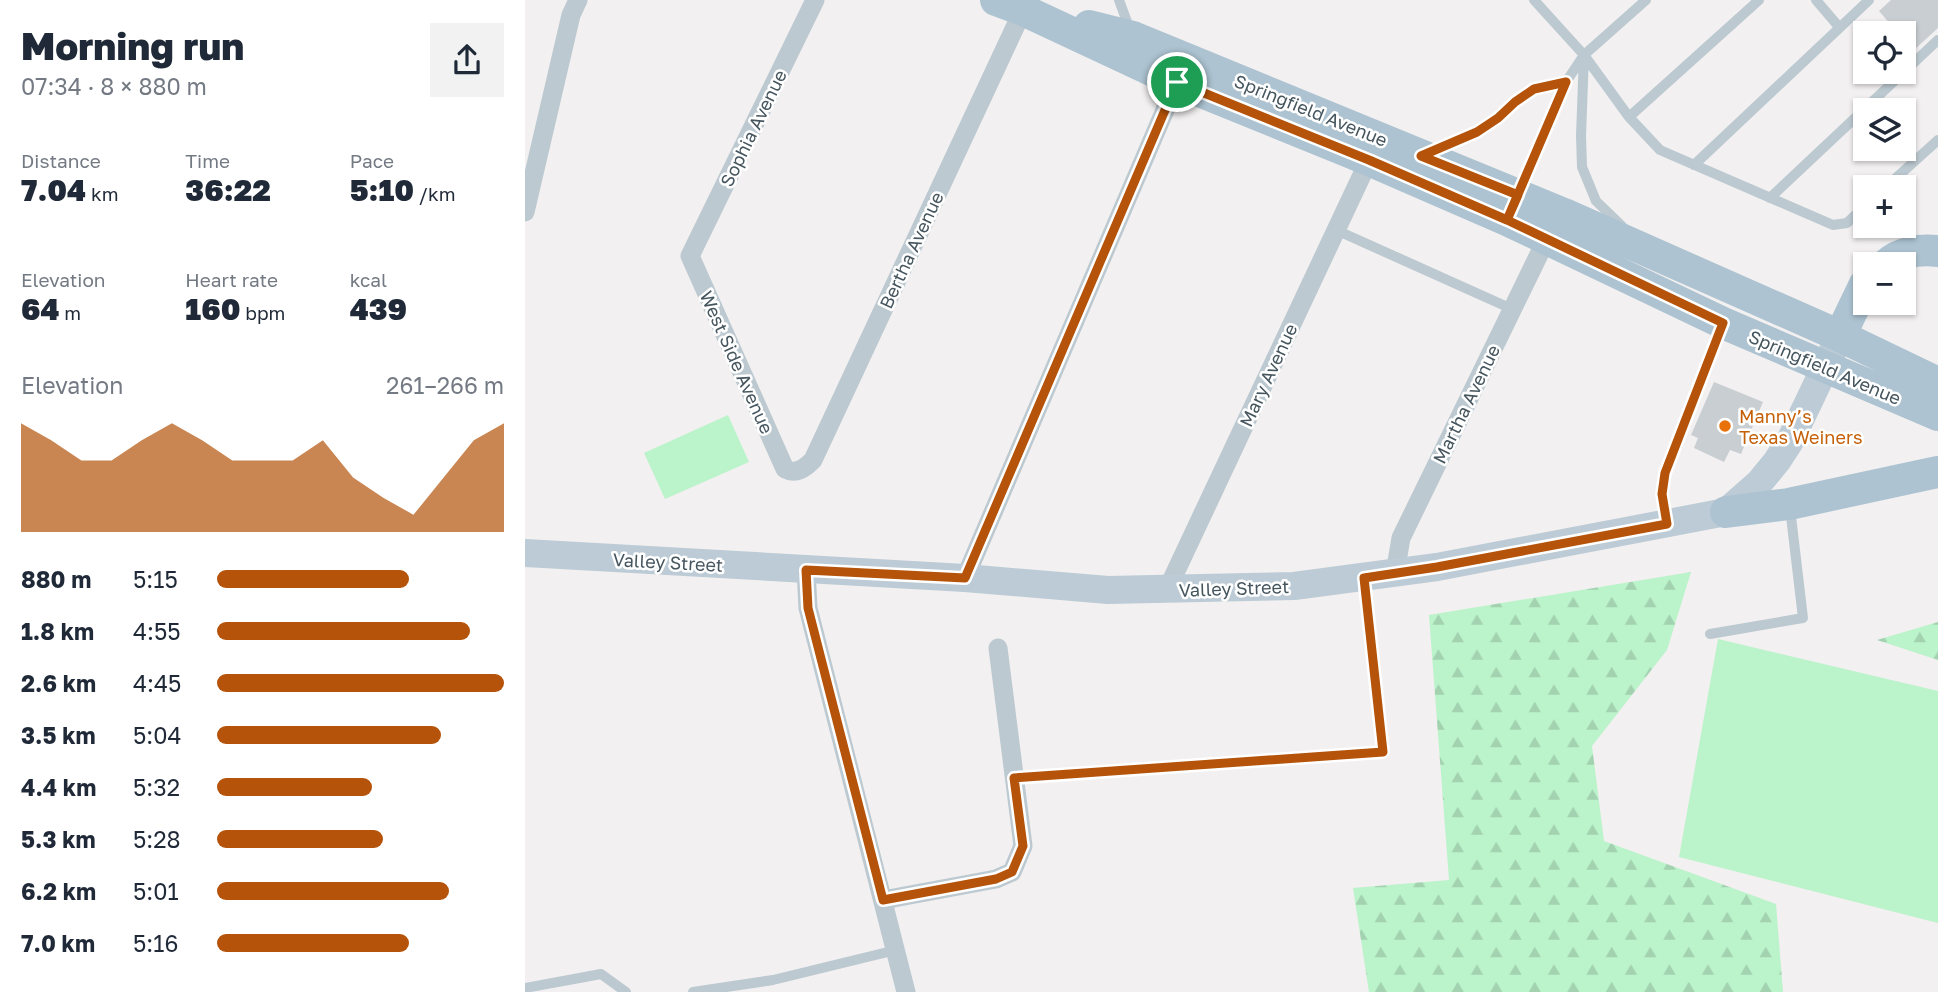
<!DOCTYPE html>
<meta charset="utf-8">
<style>
:root{--surface:#fff;--page:#f2f2f3;--text:#1f2937;--muted:#747a83;--accent:#b45309}
body{margin:0;font-family:"Golos Text",sans-serif;background:var(--page);color:var(--text);height:100vh;display:flex;flex-direction:column;font-size:26px;white-space:nowrap}
*{box-sizing:border-box;margin:0}
p{font-size:23px;color:var(--muted)}
.icon{flex:none;width:38px;height:38px;fill:none;stroke:currentColor;stroke-width:2;stroke-linecap:round;stroke-linejoin:round}
.map{position:relative;flex:1;overflow:hidden}
.panel{display:flex;flex-direction:column;background:var(--surface);width:525px}
.panel>*{flex:none}
.controls{position:absolute;left:1328px;top:21px;display:grid;gap:14px}
.controls a{display:grid;place-items:center;width:63px;height:63px;border-radius:0px;background:var(--surface);box-shadow:0 2px 5px #0004;font-size:35px}
.pin{position:absolute;display:grid;place-items:center;width:60px;height:60px;color:#fff;margin:-30px;border:4px solid #fff;border-radius:50%;box-shadow:0 2px 7px #0007}
.round{display:grid;place-items:center;flex:none;width:74px;height:74px;border-radius:0px;background:var(--page)}
.overview{display:flex;align-items:center;justify-content:space-between;height:119px;padding:0 21px}
h1{font-size:38px;font-weight:800;line-height:52px}
.figures{display:grid;grid-template-columns:repeat(3,1fr);gap:10px;height:119px;padding:7px 21px}
.figures div{display:grid;align-content:center}
.figures b{font-size:30px;font-weight:800}
.figures small{font-size:19px;font-weight:400}
.figures p{font-size:19px}
.chart{height:196px;padding:14px 21px}
.chart p{display:flex;justify-content:space-between}
.chart svg{width:100%;height:126px;margin-top:7px;fill:var(--accent);opacity:.7}
ul{padding:0 21px;list-style:none;font-size:23px}
li{display:grid;grid-template-columns:112px 84px 1fr;align-items:center;height:52px}
li i{height:18px;border-radius:9px;background:var(--accent)}
main{display:flex;flex:1;min-height:0}
.map>svg:first-child{display:block}
</style>
<main>
<section class="panel">
<div class="overview"><div><h1>Morning run</h1><p>07:34 · 8 × 880 m</p></div><a class="round"><svg class="icon" aria-label="share" viewBox="0 0 24 24"><path d="M12 15V3M7 8l5-5 5 5M5 13v7h14v-7"/></svg></a></div>
<div class="figures">
<div><p>Distance</p><b>7.04<small> km</small></b></div>
<div><p>Time</p><b>36:22</b></div>
<div><p>Pace</p><b>5:10<small> /km</small></b></div>
</div>
<div class="figures">
<div><p>Elevation</p><b>64<small> m</small></b></div>
<div><p>Heart rate</p><b>160<small> bpm</small></b></div>
<div><p>kcal</p><b>439</b></div>
</div>
<div class="chart"><p><span>Elevation</span>261–266 m</p>
<svg viewBox="0 0 160 44" preserveAspectRatio="none"><path d="M0 44V6L10 12L20 19L30 19L40 12L50 6L60 12L70 19L80 19L90 19L100 12L110 25L120 32L130 38L140 25L150 12L160 6V44z"/></svg>
</div>
<ul>
<li><b>880 m</b>5:15<i style="width:67%"></i></li>
<li><b>1.8 km</b>4:55<i style="width:88%"></i></li>
<li><b>2.6 km</b>4:45<i style="width:100%"></i></li>
<li><b>3.5 km</b>5:04<i style="width:78%"></i></li>
<li><b>4.4 km</b>5:32<i style="width:54%"></i></li>
<li><b>5.3 km</b>5:28<i style="width:58%"></i></li>
<li><b>6.2 km</b>5:01<i style="width:81%"></i></li>
<li><b>7.0 km</b>5:16<i style="width:67%"></i></li>
</ul>
</section>
<div class="map">
<svg width="1413" height="992" viewBox="0 0 1413 992">
<defs>
<pattern id="forest-firs" width="22" height="20" patternUnits="userSpaceOnUse" patternTransform="scale(1.75)"><rect width="22" height="20" fill="#bbf3ca"/><path d="M5 1l3.5 6h-7zM16 11l3.5 6h-7z" fill="#a2d2b0"/></pattern>
</defs>
<rect width="100%" height="100%" fill="#f2f0f0"/>
<!-- green -->
<path fill="#bbf3ca" d="M203 415 224 462 140 499 119 453Z
M1193 639 1413 691V923L1154 857Z"/>
<!-- forest -->
<path fill="url(#forest-firs)" d="M1166 572 1142 650 1067 746 1079 841 1251 904 1258 992H844L828 888 924 880 904 615Z
M1413 622V660L1352 640Z"/>
<!-- building -->
<path fill="#c9ced3" d="M1366 0H1413V28L1389 50 1379 39V33H1373L1354 11Z
M1189 382 1238 402 1216 454 1205 450 1199 462 1169 448 1173 438 1166 435Z"/>
<g fill="none" stroke-linecap="round" stroke-linejoin="round">
<!-- lane -->
<path stroke="#bcc9d0" stroke-width="10" d="M594 0 605 30
M1009 0 1059 55 1104 117
M1234 0 1104 117 1135 150 1308 225 1322 223 1340 206
M1291 0 1314 27
M1059 55 1056 136 1057 167 1071 201 1097 226
M907 151 952 132 973 118 990 102 1009 89 1041 82
M1169 165 1344 0
M1361 187 1413 140
M995 191 1041 82 1059 55 1121 0
M1245 198 1413 40
M811 230 987 309
M1142 522 1137 494 1140 473 1196 327
M1185 634 1278 618 1265 508
M489 778 858 752 839 578
M0 988 76 974 101 992
M168 992 248 980 371 950"/>
<!-- street -->
<path stroke="#bcc9d0" stroke-width="19" d="M290 0 165 256 260 469C271 475 280 468 288 460L498 10
M0 212 46 15 53 0
M281 570 283 608 381 992
M870 573 876 538 1022 238
M440 578 652 82
M642 590 844 160
M358 900 471 879 487 872 498 846 473 648"/>
<!-- secondary -->
<path stroke="#bccbd5" stroke-width="28" d="M0 553 440 578 583 590 769 586 912 567 1201 512 1234 483 1252 461 1265 441 1315 336"/>
<!-- primary -->
<path stroke="#adc3d1" stroke-width="32" d="M471 0 498 10 652 82 844 160 982 220 1198 323 1413 415
M564 26 608 37 1039 214 1315 336 1413 383
M1362 264C1375 252 1395 249 1413 251
M1315 336 1340 284
M1201 512 1264 504 1413 472"/>
</g>
<g fill="none" stroke-linecap="round" stroke-linejoin="round">
<!-- route casing -->
<g stroke="#fff" stroke-width="14">
<path id="route" d="M652 82 440 578 281 570 283 608 358 900 471 879 487 872 498 846 489 778 858 752 839 578 912 567 1142 524 1137 494 1140 473 1198 323 982 220 1041 82 1009 89 990 102 973 118 952 132 896 156 993 195 982 220 844 160 652 82"/>
</g>
<!-- route -->
<use href="#route" stroke="#b45309" stroke-width="9"/>
</g>
<!-- markers -->
<circle fill="#e8710a" stroke="#fff" stroke-width="2.5" cx="1200" cy="426" r="7"/>
<g text-anchor="middle" dominant-baseline="central" stroke-width="5" stroke-linejoin="round" paint-order="stroke">
<!-- street labels -->
<g font-size="18" fill="#46565f" stroke="#fff">
<text transform="translate(786 110) rotate(22)">Springfield Avenue</text>
<text transform="translate(228 128) rotate(-64)">Sophia Avenue</text>
<text transform="translate(386 250) rotate(-65)">Bertha Avenue</text>
<text transform="translate(212 362) rotate(66)">West Side Avenue</text>
<text transform="translate(1300 367) rotate(23)">Springfield Avenue</text>
<text transform="translate(743 375) rotate(-65)">Mary Avenue</text>
<text transform="translate(941 404) rotate(-64)">Martha Avenue</text>
<text transform="translate(143 562) rotate(3)">Valley Street</text>
<text transform="translate(709 588) rotate(-2)">Valley Street</text>
</g>
<!-- food labels -->
<g font-size="18" fill="#c56008" stroke="#fff" text-anchor="start">
<text x="1214" y="416">Manny’s<tspan x="1214" dy="21">Texas Weiners</tspan></text>
</g>
</g>
</svg>
<div class="controls">
<a><svg class="icon" aria-label="locate" viewBox="0 0 24 24"><circle cx="12" cy="12" r="6"/><path d="M12 2v4M12 18v4M2 12h4M18 12h4"/></svg></a>
<a><svg class="icon" aria-label="layers" viewBox="0 0 24 24"><path d="M12 4l9 5-9 5-9-5zM3 14l9 5 9-5"/></svg></a>
<a>+</a>
<a>−</a>
</div>
<div class="pin" style="left:652px;top:82px;background:#1e9e55"><svg class="icon" aria-label="arrive" viewBox="0 0 24 24"><path d="M6 21V4h12l-3 4 3 4H6"/></svg></div>
</div>
</main>
